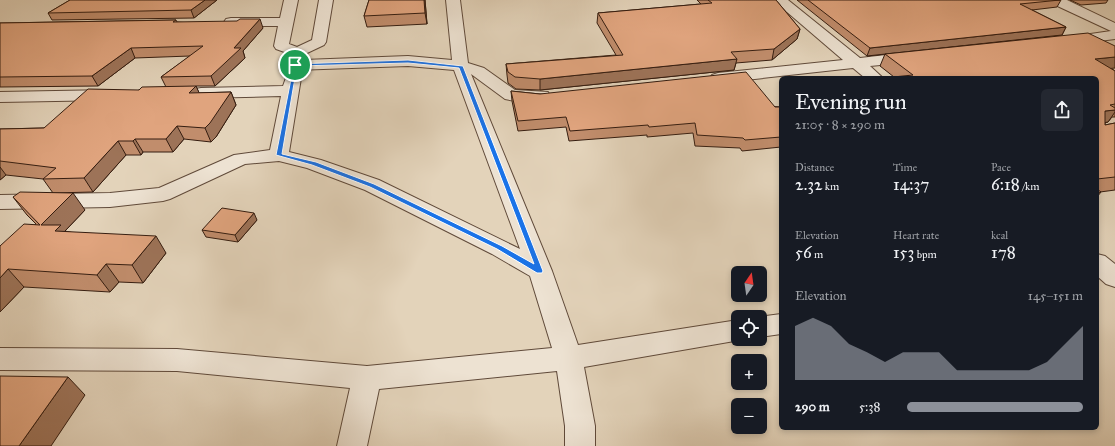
<!DOCTYPE html>
<meta charset="utf-8">
<style>
:root{--surface:#171b24;--page:#242831;--text:#f1f3f6;--muted:#9ea1a6;--accent:#8c9099}
body{margin:0;font-family:"IM FELL Great Primer",serif;background:var(--page);color:var(--text);height:100vh;display:flex;flex-direction:column;font-size:15px;white-space:nowrap}
*{box-sizing:border-box;margin:0}
p{font-size:13px;color:var(--muted)}
.icon{flex:none;width:22px;height:22px;fill:none;stroke:currentColor;stroke-width:2;stroke-linecap:round;stroke-linejoin:round}
.map{position:relative;flex:1;overflow:hidden}
.side{position:absolute;left:779px;top:76px;width:320px;height:354px;display:flex;flex-direction:column;background:var(--surface);border-radius:6px;box-shadow:0 2px 6px #0003}
.side>*{flex:none}
.needle{width:26px;rotate:13deg}
.tools{position:absolute;left:731px;top:266px;display:grid;gap:8px}
.tools a{display:grid;place-items:center;width:36px;height:36px;border-radius:6px;background:var(--surface);box-shadow:0 2px 6px #0003;font-size:20px}
.pin{position:absolute;display:grid;place-items:center;width:34px;height:34px;color:#fff;margin:-17px;border:2px solid #fff;border-radius:50%;box-shadow:0 1px 4px #0007}
.round{display:grid;place-items:center;flex:none;width:42px;height:42px;border-radius:6px;background:var(--page)}
.head{display:flex;align-items:center;justify-content:space-between;height:68px;padding:0 16px}
h1{font-size:22px;font-weight:600;line-height:30px}
.figures{display:grid;grid-template-columns:repeat(3,1fr);gap:6px;height:68px;padding:4px 16px}
.figures div{display:grid;align-content:center}
.figures b{font-size:17px;font-weight:600}
.figures small{font-size:11px;font-weight:400}
.figures p{font-size:11px}
.chart{height:112px;padding:8px 16px}
.chart p{display:flex;justify-content:space-between}
.chart svg{width:100%;height:72px;margin-top:4px;fill:var(--accent);opacity:.7}
ul{padding:0 16px;list-style:none;font-size:13px}
li{display:grid;grid-template-columns:64px 48px 1fr;align-items:center;height:30px}
li i{height:10px;border-radius:5px;background:var(--accent)}
.map>svg:first-child{display:block}
</style>
<div class="map">
<svg width="1115" height="446" viewBox="0 0 1115 446">
<rect width="100%" height="100%" fill="#e3d3ba"/>
<filter id="stains"><feTurbulence type="fractalNoise" baseFrequency=".005" numOctaves="4"/><feColorMatrix values="0 0 0 0 .2 0 0 0 0 .09 0 0 0 0 .02 0 0 0 .5 -.17"/></filter>
<radialGradient id="worn" r=".72"><stop offset=".6" stop-color="#630" stop-opacity="0"/><stop offset="1" stop-color="#630" stop-opacity=".3"/></radialGradient>
<g fill="none" stroke-linecap="round" stroke-linejoin="round">
<!-- minor casing -->
<g stroke="#604a3a" stroke-width="2">
<path id="minor" d="M284 0H298L289 44 297 47 312 40 319 0H333L326 42 324 45 305 54 304 60 408 56 452 60 446 0H460L468 63 484 68 515 90 548 92 550 96 548 100C535 103 518 102 505 99L471 74 552 271 578 345 738 320V339H746L584 367 595 426V446H565V426L557 371 379 389 367 446H337L350 388 177 371 0 370V348L177 349 367 366 552 348 530 276 492 254 365 190 307 168 279 161 245 164 170 199 163 201 110 207 0 209V195L110 193 159 188 234 155 270 150 281 96 201 98 195 97 193 93 195 89 201 88 283 86 287 75 293 73 299 75 301 78 289 152 321 160 379 180 520 249 454 70 408 66 295 70 289 68 287 65 290 54 276 49 274 46 278 26H231L226 25 224 22 226 19 231 18H280Z
M773 0H788L860 58 912 52 917 54 920 57 917 60 912 62 870 66 883 78H865L853 68 718 83 712 81 710 78 712 75 718 73 843 60Z
M1049 0H1067L1115 23V39L1068 45 1063 44 1061 41 1063 38 1111 31 1051 3Z
M111 90 117 91 119 95 117 99 111 100 0 102V92Z
M1097 254 1105 256 1115 264V287L1106 284 1097 276Z
M781 314V334L760 337 759 317Z"/>
</g>
<!-- minor -->
<use href="#minor" fill="#ede2d2" fill-rule="evenodd"/>
</g>
<!-- wall -->
<path fill="#c18d6c" stroke="#351d10" d="M70 0H217L194 18 52 20 48 13Z
M369 0H425L427 24 367 27 364 16Z
M697 0H776L800 29 797 39 772 60 736 63 734 70 540 90 516 89 508 83 507 75 506 64 616 55 597 23 598 13 701 4Z
M797 0H1061L1057 7 1032 10 1066 27 1062 35 867 56Z
M1070 0H1108L1106 3 1081 5Z
M176 20 177 22 263 28 243 51 245 58 215 86H196L199 93 231 92 236 105 216 137 211 142 184 139 173 152H143L141 155H126L93 192 53 193 43 179 6 175 0 180V129L44 128 139 90 166 87 161 77 190 56 135 58 98 86 0 87V23Z
M885 54 1111 68 1115 71V117H1112L1108 122 1105 123V125L1115 123V190L1100 192H1101L1097 197V78L894 77 880 66Z
M511 91 540 94 781 107V147L742 151 740 148 695 146 693 133 647 137V135L569 141 566 127 518 131 512 101Z
M13 197 85 210 65 231 166 253 143 283 119 282 110 292 24 287 0 312V246L36 224 27 215Z
M257 220 238 242 206 237 202 230Z"/>
<!-- shaded-wall -->
<path fill="#9d7358" stroke="#351d10" d="M205 0H217L194 18 191 10Z
M424 0H425L427 24 425 13Z
M260 19 263 28 243 51 245 58 215 86 211 76 234 48Z
M1066 27 1062 35 867 56 870 48Z
M800 29 797 39 772 60 774 49Z
M131 48 135 58 98 86 92 76Z
M1115 57V68L1087 71 1095 59Z
M737 59 734 70 540 90V79Z
M196 86 202 99 189 93Z
M231 92 236 105 216 137 211 142 205 128Z
M1115 110V112L1108 122 1097 124 1105 111Z
M177 126 184 139 173 152 166 139Z
M135 139 143 152 141 155 133 141Z
M118 141 126 155 93 192 84 178Z
M0 167 6 175 0 180Z
M73 193 85 210 65 231 74 243 41 225Z
M254 213 257 220 238 242 235 235Z
M156 236 166 253 143 283 132 265Z
M106 264 119 282 110 292 97 275Z
M8 269 24 287 0 312V278Z
M68 377 85 395 51 446H19Z"/>
<!-- building -->
<path fill="#e0a47e" stroke="#351d10" d="M70 0H205L191 10 48 13Z
M369 0H424L425 13 364 16Z
M708 0H776L800 29 774 49 731 52 737 59 540 79 515 77 508 72 506 64 623 55 598 13 712 3Z
M808 0H1060L1020 4 1066 27 870 48Z
M240 19H260L234 48H241L211 76 161 77 203 46 131 48 92 76 0 77V23L176 20 173 22 237 21Z
M1088 33 1115 46V57L1095 59 1115 71V104L1110 105 1115 108V110L1105 111V125L1115 123V177L1097 179V78H883L913 75 885 54Z
M746 72 775 107H781V137L745 140 743 138 697 135 695 123 649 127 648 125 570 131 566 117 518 121 511 91 540 94Z
M196 86 189 93 231 92 210 123 205 128 177 126 166 139H135L133 141H118L84 178 43 179 56 168 0 161V129L44 128 88 89 139 90 142 87Z
M1097 189 1101 192 1097 193Z
M20 192 73 193 41 225H61L55 231 156 236 132 265 106 264 97 275 8 269 0 278V246L24 224 40 225 13 197Z
M222 208 254 213 235 235 202 230Z
M0 376 68 377 19 446H0Z"/>
<!-- route -->
<path fill="#1a73e8" stroke="#fff" fill-rule="evenodd" d="M408 60 463 66 543 271 542 273H537L497 249 370 187 312 165 276 155 294 64ZM408 63 459 68 534 264 502 246 374 184 316 162 282 154 297 66Z"/>
<rect width="100%" height="100%" filter="url(#stains)"/>
<rect width="100%" height="100%" fill="url(#worn)"/>
</svg>
<div class="tools">
<a><svg class="needle" viewBox="-14 -14 28 28"><path d="M0-13l5 13h-10z" fill="#e53935"/><path d="M0 13l5-13h-10z" fill="#9ea1a6"/></svg></a>
<a><svg class="icon" aria-label="locate" viewBox="0 0 24 24"><circle cx="12" cy="12" r="6"/><path d="M12 2v4M12 18v4M2 12h4M18 12h4"/></svg></a>
<a>+</a>
<a>−</a>
</div>
<div class="pin" style="left:295px;top:65px;background:#1e9e55"><svg class="icon" aria-label="arrive" viewBox="0 0 24 24"><path d="M6 21V4h12l-3 4 3 4H6"/></svg></div>
<section class="side">
<div class="head"><div><h1>Evening run</h1><p>21:05 · 8 × 290 m</p></div><a class="round"><svg class="icon" aria-label="share" viewBox="0 0 24 24"><path d="M12 15V3M7 8l5-5 5 5M5 13v7h14v-7"/></svg></a></div>
<div class="figures">
<div><p>Distance</p><b>2.32<small> km</small></b></div>
<div><p>Time</p><b>14:37</b></div>
<div><p>Pace</p><b>6:18<small> /km</small></b></div>
</div>
<div class="figures">
<div><p>Elevation</p><b>56<small> m</small></b></div>
<div><p>Heart rate</p><b>153<small> bpm</small></b></div>
<div><p>kcal</p><b>178</b></div>
</div>
<div class="chart"><p><span>Elevation</span>145–151 m</p>
<svg viewBox="0 0 160 44" preserveAspectRatio="none"><path d="M0 44V11L10 6L20 11L30 22L40 27L50 33L60 27L70 27L80 27L90 38L100 38L110 38L120 38L130 38L140 33L150 22L160 11V44z"/></svg>
</div>
<ul>
<li><b>290 m</b>5:38<i style="width:100%"></i></li>
</ul>
</section>
</div>
